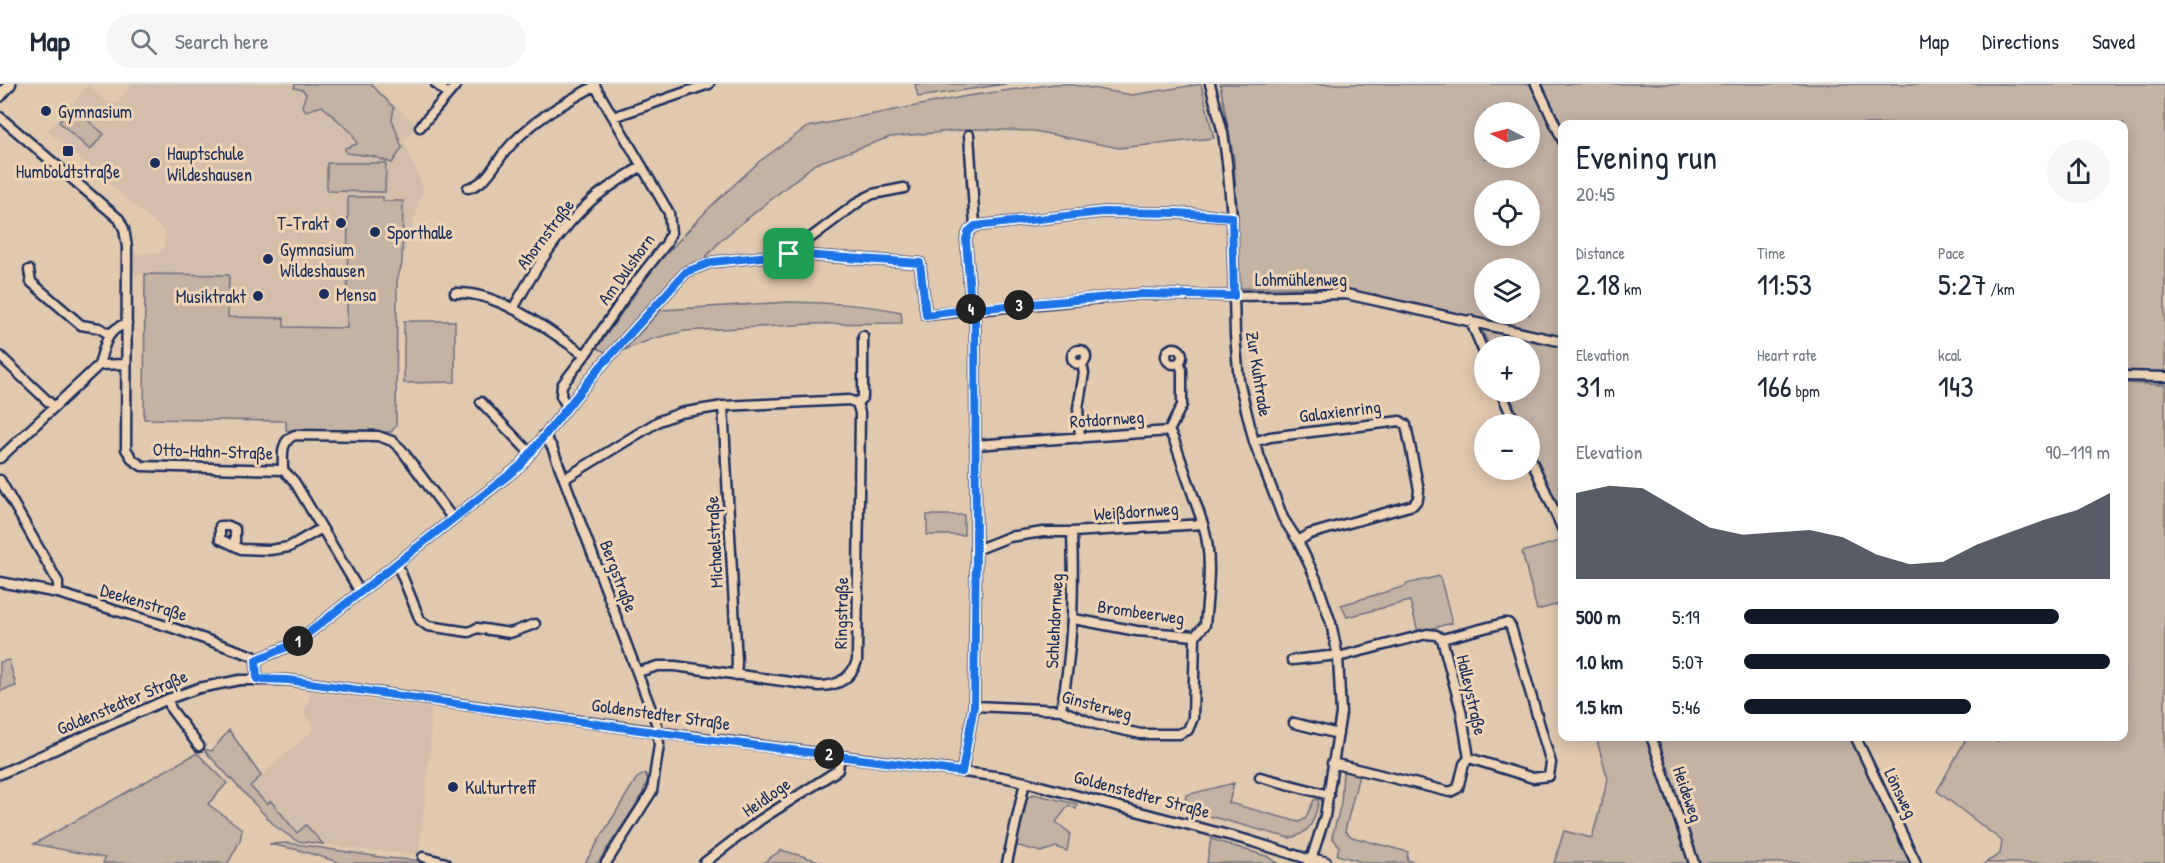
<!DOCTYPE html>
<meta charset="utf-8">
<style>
:root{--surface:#fff;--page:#f6f6f7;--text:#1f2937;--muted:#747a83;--line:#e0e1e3;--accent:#111827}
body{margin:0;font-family:"Patrick Hand",sans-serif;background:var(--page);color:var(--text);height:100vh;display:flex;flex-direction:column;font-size:22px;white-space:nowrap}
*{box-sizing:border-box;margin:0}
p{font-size:20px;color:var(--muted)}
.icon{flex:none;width:33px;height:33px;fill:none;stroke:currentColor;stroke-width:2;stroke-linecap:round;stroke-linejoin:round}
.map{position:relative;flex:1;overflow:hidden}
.side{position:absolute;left:1558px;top:36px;width:570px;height:621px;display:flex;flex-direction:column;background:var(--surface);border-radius:12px;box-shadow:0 3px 15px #0003}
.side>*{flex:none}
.needle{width:39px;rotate:276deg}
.fabs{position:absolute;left:1474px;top:18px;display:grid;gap:12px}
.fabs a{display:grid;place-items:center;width:66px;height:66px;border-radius:50%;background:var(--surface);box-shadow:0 3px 15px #0003;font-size:30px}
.pin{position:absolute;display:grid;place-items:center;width:51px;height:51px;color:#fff;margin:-26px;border-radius:12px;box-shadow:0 3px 9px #0006}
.km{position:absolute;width:30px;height:30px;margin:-15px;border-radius:50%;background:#222;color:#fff;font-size:16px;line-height:30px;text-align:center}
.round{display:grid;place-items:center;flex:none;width:63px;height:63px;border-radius:32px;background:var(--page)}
.overview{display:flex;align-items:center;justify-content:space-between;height:102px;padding:0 18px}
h1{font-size:33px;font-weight:600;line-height:45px}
.metrics{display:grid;grid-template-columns:repeat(3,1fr);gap:9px;height:102px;padding:6px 18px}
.metrics div{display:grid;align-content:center}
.metrics b{font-size:30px;font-weight:600}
.metrics small{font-size:16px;font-weight:400}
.metrics p{font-size:16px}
.chart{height:168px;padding:12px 18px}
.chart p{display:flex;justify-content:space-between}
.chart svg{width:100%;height:108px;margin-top:6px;fill:var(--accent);opacity:.7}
ul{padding:0 18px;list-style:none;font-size:20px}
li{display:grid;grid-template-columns:96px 72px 1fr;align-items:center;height:45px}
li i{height:15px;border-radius:8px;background:var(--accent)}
header{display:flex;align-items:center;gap:36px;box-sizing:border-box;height:84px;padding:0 30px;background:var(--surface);border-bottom:2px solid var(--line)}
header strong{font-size:28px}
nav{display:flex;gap:33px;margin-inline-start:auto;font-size:21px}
.search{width:420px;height:54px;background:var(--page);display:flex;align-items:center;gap:15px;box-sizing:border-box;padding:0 21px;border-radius:33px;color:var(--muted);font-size:22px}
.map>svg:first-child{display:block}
</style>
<header>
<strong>Map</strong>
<div class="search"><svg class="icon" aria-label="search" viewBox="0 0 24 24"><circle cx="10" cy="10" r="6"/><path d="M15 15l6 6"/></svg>Search here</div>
<nav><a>Map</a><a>Directions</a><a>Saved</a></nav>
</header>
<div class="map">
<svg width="2165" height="779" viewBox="0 0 2165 779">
<rect width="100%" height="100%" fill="#e1c9b0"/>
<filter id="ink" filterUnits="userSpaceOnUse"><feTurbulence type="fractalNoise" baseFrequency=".0167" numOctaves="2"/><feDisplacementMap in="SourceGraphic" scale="12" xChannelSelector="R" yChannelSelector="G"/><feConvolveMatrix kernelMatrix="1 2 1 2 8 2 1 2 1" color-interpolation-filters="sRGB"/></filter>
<g filter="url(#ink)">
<!-- built -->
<path fill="#d2beaa" d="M133 0H371L417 41 404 57 423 104 397 196 396 342 391 348 286 346V337L144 335 145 190H133L134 170 158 169 164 165 165 148 48 47 88 1 108 19 117 18Z
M311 608 431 625 430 666 419 770 373 767 323 760 306 742 298 749 271 718 267 720 250 702 314 645 304 629Z"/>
<!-- green -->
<path fill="#c4b2a3" stroke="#707080" stroke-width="1.5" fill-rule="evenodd" d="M295 0H371L394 24 392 35 402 64 392 79 372 72 346 69 345 64 357 60 352 49 322 22 306 27 302 22 306 10 303 6 294 4Z
M915 0H1006L918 13Z
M1055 0H1068L1132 11 1201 0 1214 54 1119 64 1034 47 975 45 890 53 815 80 721 156 703 176 684 184 636 235 607 269 597 264 655 182 711 122 760 77 807 43 967 12Z
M1220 0H1530L1563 67V253L1363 209 1323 203 1240 204 1234 75ZM1485 28H1530V74H1485ZM1485 106H1530V152H1485ZM1485 184H1530V230H1485Z
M1540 0H2165V290L2124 289V40H1563V48Z
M72 23 104 50 90 66 59 38Z
M327 79H386L385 108 327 107Z
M348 113H383V117H403L402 180 397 196 396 342 391 348 286 346V337L144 335 145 190 229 191 228 233 284 234V243L347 244Z
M789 218C827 219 864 220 901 228L902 239 812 240 685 247 652 255 624 266 661 226Z
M404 237H455V298L404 299Z
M1481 242 1563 263V438L1530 360V340H1522L1508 308H1530V262H1489Z
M2124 299 2165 301V779H1985L2000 770 2002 757 1937 707 1967 653 1998 657 2003 652H2124Z
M927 431H964V451H927Z
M1563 456V534L1559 520 1537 526 1522 468Z
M1440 492 1452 539 1418 548 1410 517 1347 533 1341 521 1406 502V500Z
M9 576 16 602 0 607V578Z
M229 646 261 692 250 702 267 720 271 717 297 749 306 741 323 760 297 757 276 743 203 665 212 667Z
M1596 653H1648L1692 779H1554L1564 747 1592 754 1608 695Z
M1653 653H1851L1913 779H1696Z
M197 669 227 699 208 720 242 745 240 757 228 779H103L105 774 34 760Z
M1343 687 1359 691 1345 747 1352 753 1408 768 1407 776 1418 779H1366L1337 771 1339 762 1332 753 1341 720Z
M645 689 648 695 641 713 598 779H585L636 695Z
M1234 699 1229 719 1299 738 1305 735 1314 716 1319 715C1315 735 1311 751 1289 754L1184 725 1186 711Z
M1033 710 1077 720 1076 725 1069 721 1056 738 1070 749 1067 767 1056 763 1041 768 1015 761 1026 715Z
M1211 755 1266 772 1278 779H1207Z
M289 759 387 774 424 777V779H341L299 766 269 760Z
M781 766 826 779H763Z"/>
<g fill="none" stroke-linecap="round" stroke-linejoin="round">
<!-- minor casing -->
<g stroke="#1b2f5e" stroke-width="13">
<path id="minor" d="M436 0 448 10
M1536 0 1563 57
M0 33 119 135 124 145 127 163 126 365 133 376 142 382 283 386 294 397 360 508
M613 33 709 0
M420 43 457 0
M468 104C485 100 493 84 503 70 528 39 560 21 595 2
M975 142 1103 128 1177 129 1232 133
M789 170 861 116 873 110 904 104
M29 186 31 198 81 241 99 244 109 250
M455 209C500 207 549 247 585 271
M513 225C534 187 559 145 592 116 607 103 625 93 642 82
M1470 236 1485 271
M1166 272a8 8 0 1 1 16 0a8 8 0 1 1-16 0Z
M1072 273a7 7 0 1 1 14 0a7 7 0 1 1-14 0Z
M0 272 54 323
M99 281C105 261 105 247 127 239
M2124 292 2165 293
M1501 308 1515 340
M481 318 530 369
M857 319 863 313V252
M567 322 561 312 562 301 585 271 628 208 666 160 671 149 669 129 594 0
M723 322 737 578 736 591
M544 351 552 363 657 641 659 661 652 707 606 779
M1080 354 1078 324 1084 289 1082 280
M1254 358 1270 353 1400 337 1406 341 1419 406 1418 415 1413 421 1310 450 1298 457
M975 361 1169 347 1182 321V286L1179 278
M1530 373 1563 446
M0 374 99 281 126 280
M283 386C283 372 280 357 295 351L378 352 392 357 401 365 453 435
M564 395 659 337 680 329 723 322 849 316 857 319
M0 396 58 498V509
M235 462V445L229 442H220V455L241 465 270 466 289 463 322 444
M976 466 1009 453 1043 448H1072L1203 440 1174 356 1169 347
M397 479 420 536 428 542 469 548 477 544 510 549 535 540
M0 498 58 509 173 544 253 572 256 576 257 595
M1074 535 1137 547 1195 552 1205 541C1208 508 1213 472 1203 440
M1442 555 1461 626 1469 674
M256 576 296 559 520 382 600 283 686 188 712 178 789 170 920 179 926 231 1141 210 1234 212 1346 210 1563 258
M1292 576 1338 571
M638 588 658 582H675L819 602C837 602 851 595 857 577L860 329 857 319
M168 615 171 625 199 662
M974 622 1061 626 1095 640 1141 650H1179L1188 646 1193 634 1195 552
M1061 626C1073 565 1074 510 1072 448
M1294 639 1338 650
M1651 652 1694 779
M1855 652 1916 779
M1332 679 1450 708 1458 704 1464 680 1469 674 1533 694 1549 692 1551 679 1511 543 1508 539H1504L1442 555 1436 551 1427 550 1338 573
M962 688 974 622 976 466 975 225 970 210 966 155 969 147 975 142 969 51
M0 690 168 615 199 604 240 596H288L678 651 1002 693 1025 698 1247 756 1311 776 1325 732 1341 629 1338 573 1331 539 1316 495 1298 457 1283 434 1254 358 1239 297 1235 251 1232 133 1227 78 1223 49 1210 0
M1260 693 1329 711
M423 773 446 779
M704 779 760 736 838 686 840 672
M1007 779 1025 698"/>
</g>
<!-- tertiary casing -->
<g stroke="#1b2f5e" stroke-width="15">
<path id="tertiary" d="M0 12 10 0"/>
</g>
<!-- secondary casing -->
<g stroke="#1b2f5e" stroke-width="16">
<path id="secondary" d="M1310 779 1311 776 1325 779"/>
</g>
<!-- minor -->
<use href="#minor" stroke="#eed3b5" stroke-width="8"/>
<!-- tertiary -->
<use href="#tertiary" stroke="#eed3b5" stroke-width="10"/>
<!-- secondary -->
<use href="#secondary" stroke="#eed3b5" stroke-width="12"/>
</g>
</g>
<g fill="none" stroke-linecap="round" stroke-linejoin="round" filter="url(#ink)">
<!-- route casing -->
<g stroke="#fff" stroke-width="12">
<path id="route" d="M789 170 712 178 686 188 600 283 520 382 296 559 256 576 257 595 288 596 682 652 962 688 974 622 976 466 975 225 1142 210 1234 212 1232 133 1177 129 1103 128 975 142 969 147 966 155 970 210 975 225 926 231 920 179 789 170"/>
</g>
<!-- route -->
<use href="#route" stroke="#1a73e8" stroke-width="8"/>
</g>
<!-- markers -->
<g fill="#1b2f5e" stroke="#eed3b5" stroke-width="2">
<circle cx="46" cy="27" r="6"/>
<rect x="62" y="61" width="12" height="12" rx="3"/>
<circle cx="155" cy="79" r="6"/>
<circle cx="341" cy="139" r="6"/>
<circle cx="375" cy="148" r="6"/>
<circle cx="268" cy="175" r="6"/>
<circle cx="324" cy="210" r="6"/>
<circle cx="258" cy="212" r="6"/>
<circle cx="453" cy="703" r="6"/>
</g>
<g text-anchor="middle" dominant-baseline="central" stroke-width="6" stroke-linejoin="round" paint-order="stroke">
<!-- poi labels -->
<g font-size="18" fill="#1b2f5e" stroke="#eed3b5" text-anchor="start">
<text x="58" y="27">Gymnasium</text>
<text x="167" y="69">Hauptschule<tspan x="167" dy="21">Wildeshausen</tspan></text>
<text x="68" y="87" text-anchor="middle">Humboldtstraße</text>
<text x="329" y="139" text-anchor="end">T-Trakt</text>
<text x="387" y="148">Sporthalle</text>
<text x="280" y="165">Gymnasium<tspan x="280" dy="21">Wildeshausen</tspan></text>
<text x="336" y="210">Mensa</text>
<text x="246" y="212" text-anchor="end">Musiktrakt</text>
<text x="465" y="703">Kulturtreff</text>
</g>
<!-- street labels -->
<g font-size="18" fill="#1b2f5e" stroke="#eed3b5">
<text transform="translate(545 150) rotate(-53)">Ahornstraße</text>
<text transform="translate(626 185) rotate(-54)">Am Dulshorn</text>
<text x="1301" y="195">Lohmühlenweg</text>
<text transform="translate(1259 290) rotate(81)">Zur Kuhtrade</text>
<text transform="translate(1340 327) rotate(-7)">Galaxienring</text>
<text transform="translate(1107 335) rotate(-4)">Rotdornweg</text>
<text transform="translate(213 367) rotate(2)">Otto-Hahn-Straße</text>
<text transform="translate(1136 427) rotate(-4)">Weißdornweg</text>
<text transform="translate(714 458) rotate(-93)">Michaelstraße</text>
<text transform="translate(619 492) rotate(69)">Bergstraße</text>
<text transform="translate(144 518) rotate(17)">Deekenstraße</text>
<text transform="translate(1141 528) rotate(8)">Brombeerweg</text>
<text transform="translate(841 529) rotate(-89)">Ringstraße</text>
<text transform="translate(1054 537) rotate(-87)">Schlehdornweg</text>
<text transform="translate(1472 611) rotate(77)">Halleystraße</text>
<text transform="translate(122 618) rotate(-23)">Goldenstedter Straße</text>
<text transform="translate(1097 621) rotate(15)">Ginsterweg</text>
<text transform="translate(661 630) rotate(8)">Goldenstedter Straße</text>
<text transform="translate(1901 709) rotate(64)">Lönsweg</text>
<text transform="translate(1142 710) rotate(15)">Goldenstedter Straße</text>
<text transform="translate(1688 710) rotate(71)">Heideweg</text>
<text transform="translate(766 713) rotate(-35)">Heidloge</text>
</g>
</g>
</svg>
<div class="fabs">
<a><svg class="needle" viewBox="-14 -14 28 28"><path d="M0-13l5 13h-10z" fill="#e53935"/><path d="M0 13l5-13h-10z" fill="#747a83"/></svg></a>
<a><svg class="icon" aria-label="locate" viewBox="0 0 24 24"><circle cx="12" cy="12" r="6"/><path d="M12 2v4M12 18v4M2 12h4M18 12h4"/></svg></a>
<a><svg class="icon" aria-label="layers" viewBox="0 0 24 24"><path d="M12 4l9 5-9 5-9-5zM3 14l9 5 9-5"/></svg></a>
<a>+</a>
<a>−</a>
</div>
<div class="pin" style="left:789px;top:170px;background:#1e9e55"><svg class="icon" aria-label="arrive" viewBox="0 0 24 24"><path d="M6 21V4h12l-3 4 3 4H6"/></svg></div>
<b class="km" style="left:298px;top:557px">1</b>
<b class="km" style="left:829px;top:670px">2</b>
<b class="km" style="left:1019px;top:221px">3</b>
<b class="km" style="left:971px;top:225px">4</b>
<section class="side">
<div class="overview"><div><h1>Evening run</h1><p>20:45</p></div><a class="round"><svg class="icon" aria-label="share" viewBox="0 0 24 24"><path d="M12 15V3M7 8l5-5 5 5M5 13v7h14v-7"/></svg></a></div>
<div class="metrics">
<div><p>Distance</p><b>2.18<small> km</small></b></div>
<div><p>Time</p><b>11:53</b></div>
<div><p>Pace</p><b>5:27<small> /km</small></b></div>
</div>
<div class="metrics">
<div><p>Elevation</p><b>31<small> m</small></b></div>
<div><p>Heart rate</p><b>166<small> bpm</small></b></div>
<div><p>kcal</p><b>143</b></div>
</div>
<div class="chart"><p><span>Elevation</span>90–119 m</p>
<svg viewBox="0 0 160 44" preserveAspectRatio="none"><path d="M0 44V9L10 6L20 7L30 15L40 23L50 26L60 25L70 24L80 27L90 34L100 38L110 37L120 30L130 25L140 20L150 16L160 9V44z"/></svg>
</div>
<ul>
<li><b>500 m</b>5:19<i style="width:86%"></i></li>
<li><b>1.0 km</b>5:07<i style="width:100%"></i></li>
<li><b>1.5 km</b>5:46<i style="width:62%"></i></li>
</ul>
</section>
</div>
